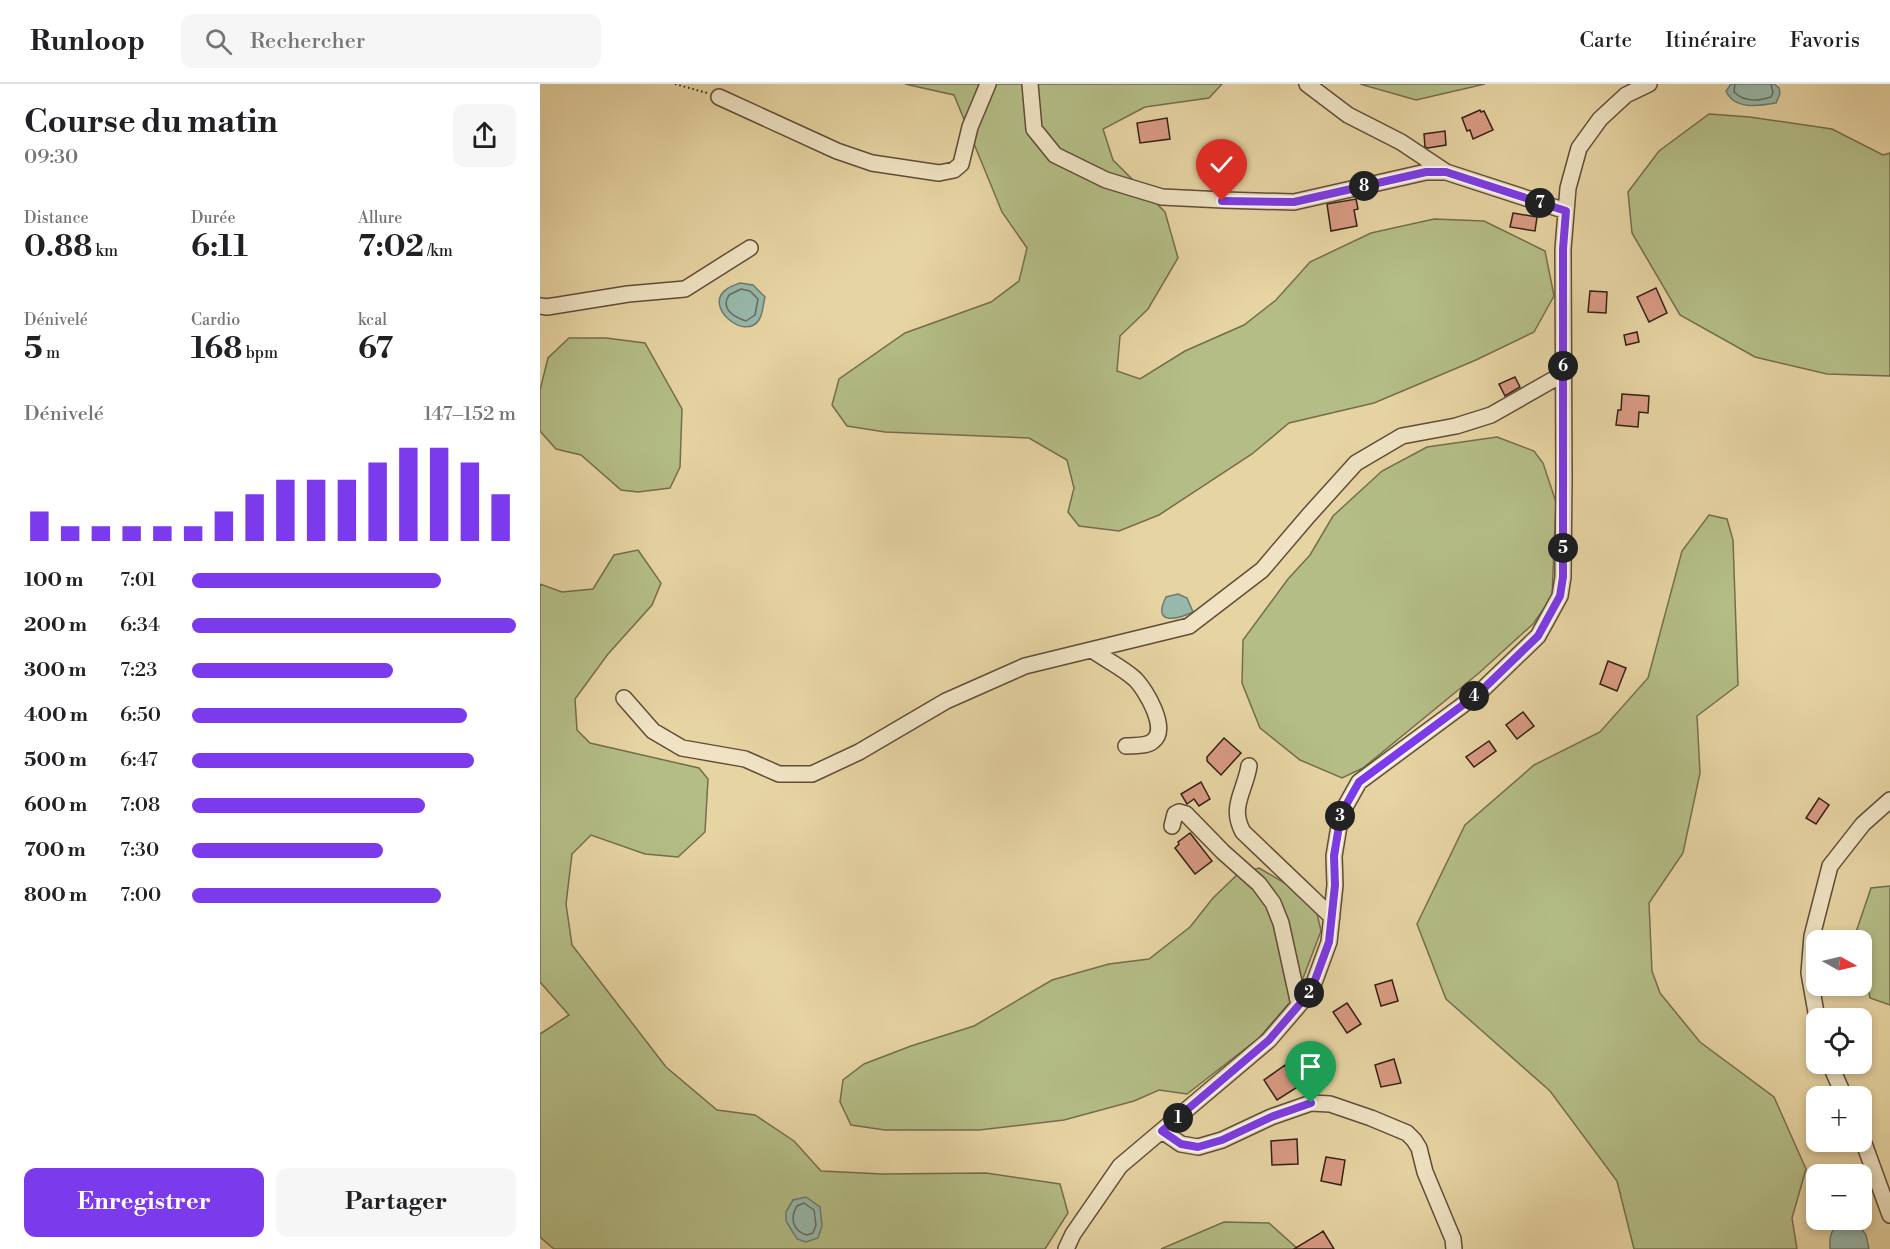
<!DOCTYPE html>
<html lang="fr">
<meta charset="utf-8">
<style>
:root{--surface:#fff;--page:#f6f6f6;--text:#202124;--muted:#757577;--line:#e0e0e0;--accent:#7c3aed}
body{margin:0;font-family:"Libre Bodoni",serif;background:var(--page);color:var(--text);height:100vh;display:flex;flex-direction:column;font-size:22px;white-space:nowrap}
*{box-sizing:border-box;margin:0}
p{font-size:20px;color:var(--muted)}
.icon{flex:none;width:33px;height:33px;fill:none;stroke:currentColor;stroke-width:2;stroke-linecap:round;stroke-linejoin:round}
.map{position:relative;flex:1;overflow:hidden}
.panel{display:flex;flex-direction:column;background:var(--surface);width:540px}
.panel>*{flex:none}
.needle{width:39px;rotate:98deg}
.controls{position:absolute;left:1266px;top:846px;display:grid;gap:12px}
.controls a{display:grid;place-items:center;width:66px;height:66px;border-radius:12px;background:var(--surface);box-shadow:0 3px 9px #0003;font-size:30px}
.pin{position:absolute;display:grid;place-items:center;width:51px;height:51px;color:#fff;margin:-62px -26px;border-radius:50% 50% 50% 0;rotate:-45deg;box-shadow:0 0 6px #0007}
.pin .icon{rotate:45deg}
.km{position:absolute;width:30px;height:30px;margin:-15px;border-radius:50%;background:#222;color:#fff;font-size:16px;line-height:30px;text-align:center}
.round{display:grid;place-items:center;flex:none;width:63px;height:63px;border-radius:12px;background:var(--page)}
.headline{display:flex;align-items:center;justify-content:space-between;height:102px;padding:0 24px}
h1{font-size:33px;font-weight:700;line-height:45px}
.figures{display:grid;grid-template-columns:repeat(3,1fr);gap:9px;height:102px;padding:6px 24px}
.figures div{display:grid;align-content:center}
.figures b{font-size:30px;font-weight:700}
.figures small{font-size:16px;font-weight:400}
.figures p{font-size:16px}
.chart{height:168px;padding:12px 24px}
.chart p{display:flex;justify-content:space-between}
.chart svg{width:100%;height:108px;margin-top:6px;stroke:var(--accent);stroke-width:6}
.primary-button{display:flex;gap:12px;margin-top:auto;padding:12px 24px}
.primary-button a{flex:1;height:69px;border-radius:12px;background:var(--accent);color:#fff;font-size:24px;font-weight:700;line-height:69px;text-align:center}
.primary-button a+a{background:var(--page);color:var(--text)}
ul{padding:0 24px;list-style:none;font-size:20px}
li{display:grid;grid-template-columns:96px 72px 1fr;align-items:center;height:45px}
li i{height:15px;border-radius:8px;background:var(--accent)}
header{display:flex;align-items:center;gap:36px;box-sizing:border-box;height:84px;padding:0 30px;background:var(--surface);border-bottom:2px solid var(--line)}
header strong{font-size:28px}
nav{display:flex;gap:33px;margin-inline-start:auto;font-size:21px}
.search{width:420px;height:54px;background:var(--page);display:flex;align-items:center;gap:15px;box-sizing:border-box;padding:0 21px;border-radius:12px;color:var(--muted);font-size:22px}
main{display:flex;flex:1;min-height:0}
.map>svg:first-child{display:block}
</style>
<header>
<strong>Runloop</strong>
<div class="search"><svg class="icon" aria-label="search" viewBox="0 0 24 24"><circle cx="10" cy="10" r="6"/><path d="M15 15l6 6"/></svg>Rechercher</div>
<nav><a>Carte</a><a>Itinéraire</a><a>Favoris</a></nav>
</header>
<main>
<section class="panel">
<div class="headline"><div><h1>Course du matin</h1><p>09:30</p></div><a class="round"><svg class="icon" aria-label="share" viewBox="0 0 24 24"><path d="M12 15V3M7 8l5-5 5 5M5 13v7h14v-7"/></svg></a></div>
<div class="figures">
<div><p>Distance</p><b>0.88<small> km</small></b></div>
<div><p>Durée</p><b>6:11</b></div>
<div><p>Allure</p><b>7:02<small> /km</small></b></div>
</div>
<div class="figures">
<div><p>Dénivelé</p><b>5<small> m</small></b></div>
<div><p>Cardio</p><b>168<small> bpm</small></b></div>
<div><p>kcal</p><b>67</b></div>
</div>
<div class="chart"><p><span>Dénivelé</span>147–152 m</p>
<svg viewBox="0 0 160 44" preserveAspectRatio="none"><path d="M5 44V32M15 44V38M25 44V38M35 44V38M45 44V38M55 44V38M65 44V32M75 44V25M85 44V19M95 44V19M105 44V19M115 44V12M125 44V6M135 44V6M145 44V12M155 44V25"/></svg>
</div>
<ul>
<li><b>100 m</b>7:01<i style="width:77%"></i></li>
<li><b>200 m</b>6:34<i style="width:100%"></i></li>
<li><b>300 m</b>7:23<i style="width:62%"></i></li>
<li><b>400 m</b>6:50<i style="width:85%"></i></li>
<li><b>500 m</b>6:47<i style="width:87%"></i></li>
<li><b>600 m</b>7:08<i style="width:72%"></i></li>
<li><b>700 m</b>7:30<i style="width:59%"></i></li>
<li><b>800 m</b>7:00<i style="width:77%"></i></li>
</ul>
<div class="primary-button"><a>Enregistrer</a><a>Partager</a></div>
</section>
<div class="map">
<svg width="1350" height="1165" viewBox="0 0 1350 1165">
<rect width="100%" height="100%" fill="#e7d4a3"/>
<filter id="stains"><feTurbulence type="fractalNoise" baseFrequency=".00333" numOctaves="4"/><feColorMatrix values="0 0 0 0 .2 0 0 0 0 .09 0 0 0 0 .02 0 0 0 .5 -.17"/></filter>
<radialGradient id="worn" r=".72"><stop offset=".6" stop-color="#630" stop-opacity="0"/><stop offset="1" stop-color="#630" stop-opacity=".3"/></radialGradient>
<!-- green -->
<path fill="#b4bd86" stroke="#746e4d" stroke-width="1.5" d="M365 0H682L669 14 605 23 563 45 573 76 625 128 638 174 608 225 580 252 577 287 600 295 645 267 704 241 736 216 770 178 831 149 894 135 944 137 1005 167 1014 212 994 248 936 276 834 319 749 339 712 370 619 431 579 447 539 442 528 428 534 404 527 376 489 354 345 348 307 342 292 321 299 295 365 249 451 218 479 197 487 164 462 128 414 11Z
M820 0H945L876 16Z
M1169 30 1210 33 1292 45 1343 71 1350 69V292L1287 290 1215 273 1140 231 1092 149 1088 108 1119 67Z
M29 254H66L105 259 142 325 140 383 130 404 98 408 81 406 41 371 16 365 0 347V306L8 274Z
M957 353 994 367 1003 379 1016 418 1012 513 993 540 939 589 823 684 802 694 760 676 720 644 702 599 703 556 748 495 770 471 793 432 842 387 887 363Z
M1169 431 1187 435 1193 456 1198 601 1157 632 1160 689 1143 769 1109 819 1112 887 1120 909 1160 958 1234 1013 1266 1085 1252 1134 1257 1165H1094L1077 1097 1010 1007 906 915 877 840 925 741 994 681 1060 648 1108 594 1142 467Z
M98 466 121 499 112 521 68 570 35 615 37 646 50 659 159 684 168 695 165 748 138 773 105 770 51 751 32 770 26 820 32 861 126 983 177 1026 215 1031 254 1057 281 1087 342 1090 446 1089 520 1100 528 1129 505 1165H14L0 1153V950L29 931 0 898V500L22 508 53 505 74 471Z
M719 784 774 816 781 847 757 910 719 954 647 1010 619 1006 594 1017 524 1036 439 1046H345L311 1041 300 1018 303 996 324 980 371 962 434 942 512 896 569 880 609 875 650 843 673 814 698 790Z
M1350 802V921L1330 914 1322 875V856H1317L1316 848 1331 804Z
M684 1138 729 1139 758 1165H621Z"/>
<!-- water -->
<path fill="#97b8aa" stroke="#707b6e" stroke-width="1.5" d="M1191 0H1234L1239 4 1240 10 1236 19C1219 22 1194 26 1186 7Z
M200 199 213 201 225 213C223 220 223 230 219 236 204 258 162 221 187 205 190 202 196 201 200 199Z
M638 510 647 514 653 528C636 536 612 541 626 513Z
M266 1113 280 1123 282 1142 278 1154 266 1158 257 1155 246 1137V1128L253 1116Z
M1308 1138 1318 1140 1326 1151 1329 1165H1290C1289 1150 1292 1140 1308 1138Z"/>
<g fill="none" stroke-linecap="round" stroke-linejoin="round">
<!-- shore -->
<path stroke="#666c5f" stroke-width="1.5" d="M1195 0 1194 8C1204 18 1219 17 1231 13L1233 8 1231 0
M201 205 210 207 218 215 215 231 206 237C194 233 180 225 189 211Z
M264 1119 274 1126 276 1141 273 1149 267 1151C252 1147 250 1133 257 1122Z"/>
</g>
<!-- building -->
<path fill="#d89a83" stroke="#351f14" stroke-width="1.5" d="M940 26 941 28 944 27 953 46 933 55 930 46 927 47 922 34Z
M627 34 630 55 600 59 597 39Z
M905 47 906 61 888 64 885 63 884 50Z
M816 115 818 125 814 126 817 142 791 147 787 120Z
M973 129 997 133 995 147 970 143Z
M1116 204 1127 229 1109 238 1097 213Z
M1050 207 1067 208 1066 229 1048 228Z
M1097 248 1099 258 1086 261 1084 251Z
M975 293 980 303 965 312 959 300Z
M1082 310 1109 312 1108 329 1099 328 1098 343 1076 341 1078 326H1081Z
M1068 577 1086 584 1077 607 1060 600Z
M983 628 994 642 977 655 966 641Z
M684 654 701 669 681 691 667 677V673Z
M949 657 956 667 934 683 926 673Z
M661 698 670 715 659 722 654 715 647 720 641 710Z
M1279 714 1289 721 1276 740 1266 734Z
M650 749 672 777 655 790 635 764 639 760 638 758Z
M852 896 858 917 841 922 835 901Z
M807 919 821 940 807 949 793 928Z
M854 975 861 999 841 1003 835 981Z
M745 981 759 1002 737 1016 724 996Z
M757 1055 758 1080 732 1081 731 1057Z
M786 1073 805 1076 801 1101 781 1097Z
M783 1147 794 1165H754L779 1150Z"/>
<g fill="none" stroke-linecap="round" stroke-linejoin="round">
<!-- minor casing -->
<g stroke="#624c38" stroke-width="18">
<path id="minor" d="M490 0 494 45 515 71 566 96 622 113 683 116 754 118 886 88H906L1026 127
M767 0 808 31 861 58 906 88
M179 13 297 67 332 79 399 89 414 86 421 80 430 43 448 0
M0 222 7 223 88 210 145 205 210 164
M552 566C566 576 583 584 595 595 606 606 629 645 613 657 606 663 594 661 586 662
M84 614 113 647 142 664 205 675 239 690H272L319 668 406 617 485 582 649 542 722 486 769 431 816 379 862 352 916 342 951 331 1023 290
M709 682C705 707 689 723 703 748L792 833
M632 742 635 730 639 728 646 730 683 768 719 800 733 819 741 839 759 921
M1277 934 1269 889 1272 852 1290 782 1323 740 1350 716
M1290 980 1304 1012
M622 1047 641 1060 658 1063 682 1056 731 1033 771 1019 790 1020 831 1034 867 1049 874 1056 879 1064 885 1088 913 1155 914 1165
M1322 1054 1350 1131
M526 1165 533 1150 580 1082 729 956 771 907 789 858 795 801 794 772 801 730 819 698 939 609 998 552 1020 512 1023 493 1024 395 1023 165 1028 104 1039 64 1060 35 1086 11 1109 0"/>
</g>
<!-- path -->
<path stroke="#351f14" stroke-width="2" stroke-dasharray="1.5 3" stroke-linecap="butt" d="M135 0 167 9"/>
<!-- minor -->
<use href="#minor" stroke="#efe3c3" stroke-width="15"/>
</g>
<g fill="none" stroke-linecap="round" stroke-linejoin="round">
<!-- route casing -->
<g stroke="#fff" stroke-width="12">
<path id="route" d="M682 117 754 118 886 88H906L1026 127 1023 165V493L1020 512 998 552 939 609 819 698 801 730 794 772 795 801 789 858 771 907 729 956 622 1047 641 1060 658 1063 682 1056 731 1033 771 1019"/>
</g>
<!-- route -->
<use href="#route" stroke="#7c3aed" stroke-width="8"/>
</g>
<rect width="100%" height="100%" filter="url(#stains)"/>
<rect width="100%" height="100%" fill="url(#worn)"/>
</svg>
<div class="controls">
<a><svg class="needle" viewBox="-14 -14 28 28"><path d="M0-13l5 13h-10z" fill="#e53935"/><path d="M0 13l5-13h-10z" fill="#757577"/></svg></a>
<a><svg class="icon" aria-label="locate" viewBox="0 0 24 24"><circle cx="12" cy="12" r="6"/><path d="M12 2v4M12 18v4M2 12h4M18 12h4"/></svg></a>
<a>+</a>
<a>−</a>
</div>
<div class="pin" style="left:771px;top:1019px;background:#1e9e55"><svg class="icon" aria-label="arrive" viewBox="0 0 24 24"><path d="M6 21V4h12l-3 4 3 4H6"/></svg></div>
<div class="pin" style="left:682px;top:117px;background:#d93025"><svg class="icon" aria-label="check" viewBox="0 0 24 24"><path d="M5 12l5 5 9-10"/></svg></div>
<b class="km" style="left:638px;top:1034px">1</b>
<b class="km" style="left:769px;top:909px">2</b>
<b class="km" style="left:800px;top:732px">3</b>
<b class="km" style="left:934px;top:612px">4</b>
<b class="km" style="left:1023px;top:464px">5</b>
<b class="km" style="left:1023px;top:282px">6</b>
<b class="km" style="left:1000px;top:119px">7</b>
<b class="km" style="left:824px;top:102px">8</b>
</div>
</main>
